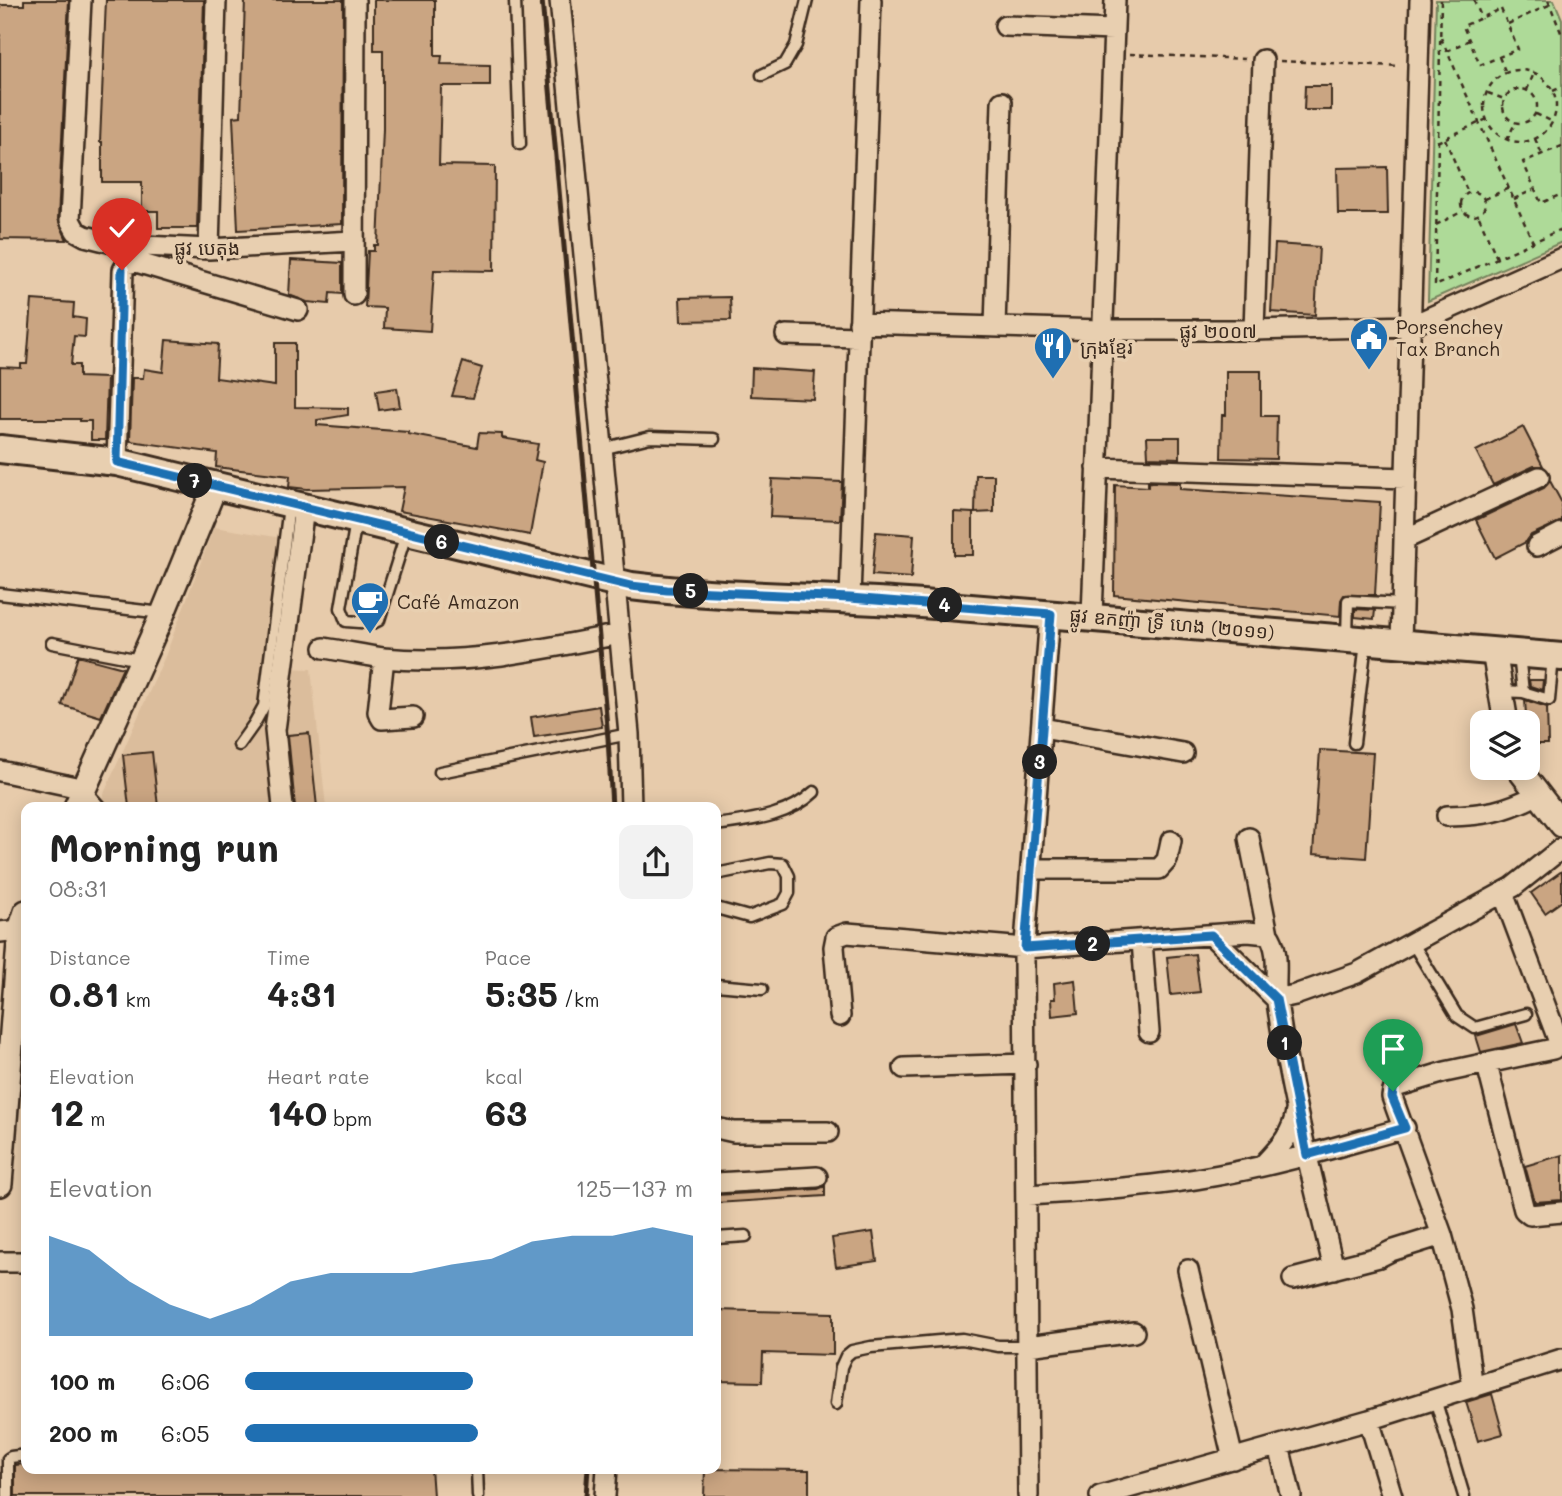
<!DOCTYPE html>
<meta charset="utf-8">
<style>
:root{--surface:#fff;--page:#f2f2f2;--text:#222;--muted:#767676;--accent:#1f6fb2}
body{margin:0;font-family:Mali,"Noto Sans Khmer",sans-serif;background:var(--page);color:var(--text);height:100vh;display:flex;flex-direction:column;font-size:26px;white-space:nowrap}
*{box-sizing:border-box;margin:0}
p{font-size:23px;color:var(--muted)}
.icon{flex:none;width:38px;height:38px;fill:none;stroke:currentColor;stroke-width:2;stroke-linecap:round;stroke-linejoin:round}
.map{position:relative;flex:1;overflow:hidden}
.panel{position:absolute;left:21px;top:802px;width:700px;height:672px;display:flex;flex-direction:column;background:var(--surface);border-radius:14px;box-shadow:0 4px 18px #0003}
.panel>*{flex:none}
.tools{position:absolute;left:1470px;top:710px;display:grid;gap:14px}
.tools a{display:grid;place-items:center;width:70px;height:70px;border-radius:14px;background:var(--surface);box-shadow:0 4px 18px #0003;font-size:35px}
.pin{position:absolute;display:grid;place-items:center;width:60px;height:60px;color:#fff;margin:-72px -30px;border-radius:50% 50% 50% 0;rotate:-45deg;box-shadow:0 0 7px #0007}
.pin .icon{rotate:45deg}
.km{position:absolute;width:35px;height:35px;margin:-18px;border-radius:50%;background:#222;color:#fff;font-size:19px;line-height:35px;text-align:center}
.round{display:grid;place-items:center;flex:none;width:74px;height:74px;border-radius:14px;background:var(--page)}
.overview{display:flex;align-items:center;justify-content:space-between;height:119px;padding:0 28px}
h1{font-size:38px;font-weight:700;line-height:52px}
.stats{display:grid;grid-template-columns:repeat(3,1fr);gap:10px;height:119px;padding:7px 28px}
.stats div{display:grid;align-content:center}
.stats b{font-size:35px;font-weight:700}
.stats small{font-size:19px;font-weight:400}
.stats p{font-size:19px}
.chart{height:196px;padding:14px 28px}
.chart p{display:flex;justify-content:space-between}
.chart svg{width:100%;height:126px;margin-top:7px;fill:var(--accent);opacity:.7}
ul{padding:0 28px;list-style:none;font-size:23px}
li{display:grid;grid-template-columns:112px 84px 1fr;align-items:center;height:52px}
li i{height:18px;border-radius:9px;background:var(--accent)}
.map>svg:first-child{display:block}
</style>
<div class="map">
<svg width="1562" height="1496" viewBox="0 0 1562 1496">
<rect width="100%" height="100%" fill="#e7cbab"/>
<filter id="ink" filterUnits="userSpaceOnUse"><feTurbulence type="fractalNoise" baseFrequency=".0143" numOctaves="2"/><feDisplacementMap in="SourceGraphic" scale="14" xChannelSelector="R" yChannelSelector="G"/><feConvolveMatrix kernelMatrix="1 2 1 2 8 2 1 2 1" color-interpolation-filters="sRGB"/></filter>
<g filter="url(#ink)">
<!-- built -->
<path fill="#dbbd9c" d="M214 527 295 540 279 668 311 669 326 807H98L166 654Z"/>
<!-- green -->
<path fill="#aeda98" stroke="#74825b" stroke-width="2" d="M1436 0H1554L1562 19V242L1428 301Z"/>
<!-- building -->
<path fill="#caa582" stroke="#3b2a1e" stroke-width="2" d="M24 0H69L58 219 67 240 0 239V5H24Z
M106 0H204L197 228H158V211H142V182H102V142H100Z
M245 0H343L342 224 238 230 233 117 241 116Z
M374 0H435V56H442L441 64 490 65V86H441L439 165 495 166 494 271 434 270 430 331 384 328 385 308 365 307 368 251H374V245H378L383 129V50H374Z
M1305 86H1331V110H1304Z
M1387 167 1388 214H1338L1337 168Z
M1275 244 1319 247 1315 315 1271 312Z
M291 260 342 263V294L330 293 329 304 307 302 289 295Z
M730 297 731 320 681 321 680 298Z
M32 300 74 303 73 317 86 319 85 337 74 336 71 365H79V377L107 378 105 440H91V421H80V419H0V367L21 368V364H27Z
M166 340 218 344 216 378 275 386V343H295V407L348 408V415L317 420V425L408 432V434L477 447 479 433 502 434V438L538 444 535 460 543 462 530 535 399 511 404 487 307 489 289 487 290 476 216 467 217 453 130 441 132 378H143L144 369 163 372Z
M463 362 482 368 473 398 452 396Z
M752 368 815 372 813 399 751 396Z
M1226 371H1261V416H1277L1276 459 1221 458 1222 415H1226Z
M397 388 400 407 379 410 376 391Z
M1523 427 1543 466H1534L1493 485 1476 451Z
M1147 437H1180V458L1148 457Z
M976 475H994V512L975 513Z
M772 479 842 482 840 520 770 517Z
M1550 481 1562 503V521L1531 535 1526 542 1495 558 1476 520 1544 488Z
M1148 482 1180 483V489L1380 502 1375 595H1344L1341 600 1340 616 1114 595 1115 485 1148 487Z
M954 512 973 513V555H954Z
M876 532 914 535 911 578 872 575Z
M1355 609 1375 610 1374 619 1355 617Z
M78 656 123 668 101 717 62 705Z
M1529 680H1543L1542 690 1530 686Z
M1525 700 1547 707 1548 744H1528Z
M599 706 602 727 534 737 531 717Z
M309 733 317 807H295L288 735Z
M1320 750 1373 753 1366 858 1313 854Z
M152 752 158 807H129L123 755Z
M1562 871V901L1545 913 1531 893Z
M1195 954 1200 992 1171 995 1167 957Z
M1075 980 1078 1013 1052 1016 1051 999H1055L1054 983Z
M1516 1024 1523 1043 1481 1052 1476 1036Z
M1562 1155V1200L1535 1202 1525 1166Z
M825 1186V1196L716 1203V1195L818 1189Z
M873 1232 877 1261 836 1267 832 1238Z
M716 1310 833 1313V1355L763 1353 762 1382 716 1381Z
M1492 1394 1503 1434 1478 1441 1466 1402Z
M26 1464V1468H431L433 1496H15V1465Z
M705 1469 809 1470V1496H704Z"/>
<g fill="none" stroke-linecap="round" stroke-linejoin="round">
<!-- service casing -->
<g stroke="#3b2a1e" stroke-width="15">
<path id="service" d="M515 0 520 144
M762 75 785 64 796 45 807 0
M602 449 650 437 714 439
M356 521 341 608 346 621 373 623 379 620 406 534
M0 594 162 613
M1347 637 1348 601 1402 604
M52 643 140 660
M1519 654 1523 692
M1501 691 1523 692 1549 700 1553 657
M1354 743 1366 642
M239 745 254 724 264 706 289 506
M440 772 629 734
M85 790 100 807
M716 825C750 820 788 817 814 792
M716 874 770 863 783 864 789 876V893L783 904 749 917 716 908
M1412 942 1457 1016 1475 1028 1526 1014
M716 985 762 989
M716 1238 746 1236
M1435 1399 1464 1496
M836 1404 841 1367 846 1356 852 1351 871 1347 962 1339 998 1346H1027
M477 1468 478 1496
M8 1496V1459L11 1457 26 1455"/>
</g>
<!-- minor casing -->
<g stroke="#3b2a1e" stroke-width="24">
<path id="minor" d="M81 0 70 220 76 231 85 236 121 245 209 249 353 241
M560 0 629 734 631 807
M1005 26 1113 30
M209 249 216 0
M354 295 355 0
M859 323 1102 330H1254L1411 326 1562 258
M995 327 1002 102
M1254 330 1263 60
M786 335 859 337
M117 462 123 270 127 264 136 262 298 310
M1097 468 1406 478
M1405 539 1539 477
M1537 546 1562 533
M850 598 871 0
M1092 616 1115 0
M1401 642 1420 0
M324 648C344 651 363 655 383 658 462 666 542 650 619 634
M384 658 378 712 382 719 413 717
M1042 728 1183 753
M0 771 85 789
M283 807 275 730 304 508
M1447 816C1486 815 1503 812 1537 795
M1249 838 1268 934
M1032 869H1159L1167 860 1171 841
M0 932 20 930
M1211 935 1276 999
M1142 941 1149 1032
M1276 999 1295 995 1357 973 1513 887 1562 848
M840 1016 834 947 836 937 847 933 1025 948 1248 932 1268 934C1282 952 1273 980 1277 1002 1290 1092 1313 1181 1334 1269
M1487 1065 1524 1210 1530 1215 1562 1212
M904 1068 1026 1064
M716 1128 734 1132H828
M1263 1165C1279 1148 1293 1134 1296 1111
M716 1183 817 1177
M1028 1195C1092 1191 1155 1187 1219 1175 1281 1164 1343 1145 1405 1128
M0 1262H26
M1188 1270 1233 1459
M1293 1279 1379 1257 1391 1251 1442 1235
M1028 1346 1134 1332
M1473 1388 1462 1309 1442 1235 1392 1097 1393 1091 1399 1086 1445 1072 1553 1049 1559 1042 1503 893
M1369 1420 1392 1496
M1279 1446 1291 1496
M605 1496 607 1468
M1028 1496 1024 957 1050 614
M1100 1496 1369 1420 1562 1359"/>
</g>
<!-- tertiary casing -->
<g stroke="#3b2a1e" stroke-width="28">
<path id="tertiary" d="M1494 651 1506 723
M1518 768 1562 825
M76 807 163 613 215 486
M0 1184 20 930 26 912"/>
</g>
<!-- secondary casing -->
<g stroke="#3b2a1e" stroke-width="32">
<path id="secondary" d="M0 449 117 462 631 586C727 598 825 596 922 604 1135 620 1349 640 1562 657"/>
</g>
<!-- path -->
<path stroke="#3b2a1e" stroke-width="2.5" stroke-dasharray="5 5" stroke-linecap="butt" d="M1441 0 1435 286 1562 229
M1474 0 1482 19
M1548 0 1562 35
M1501 9 1518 49 1480 65 1463 26Z
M1508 24 1549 5
M1441 38 1533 242
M1447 51 1469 40
M1130 54 1246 59
M1499 57 1506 73
M1280 61 1399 66
M1484 106a36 36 0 1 1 72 0a36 36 0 1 1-72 0Z
M1503 106a17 17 0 1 1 34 0a17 17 0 1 1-34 0Z
M1527 90 1534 73
M1553 91 1562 87
M1488 93 1504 99
M1536 114 1551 121
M1445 139 1468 193
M1535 139 1542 154
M1507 140 1515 123
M1437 142 1487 119
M1562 146 1523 162 1541 203 1562 194
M1461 204a12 12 0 1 1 24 0a12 12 0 1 1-24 0Z
M1485 199 1509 188
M1514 199 1533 190
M1479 217 1497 258
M1436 225 1463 211"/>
<!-- service -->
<use href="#service" stroke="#e8cfb0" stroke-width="10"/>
<!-- minor -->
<use href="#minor" stroke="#e8cfb0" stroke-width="19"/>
<!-- tertiary -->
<use href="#tertiary" stroke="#e8cfb0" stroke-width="23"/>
<!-- secondary -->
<use href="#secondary" stroke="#e8cfb0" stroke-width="26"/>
<!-- rail -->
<path stroke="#3b2a1e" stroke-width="5" d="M542 0 608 738 612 807
M586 1496 588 1468"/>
</g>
</g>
<g fill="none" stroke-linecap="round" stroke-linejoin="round" filter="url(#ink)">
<!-- route casing -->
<g stroke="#fff" stroke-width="14">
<path id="route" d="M122 270 117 462 631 586 667 590 850 598 1051 614 1025 948 1211 935 1276 999 1307 1155 1405 1128 1392 1097 1393 1091"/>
</g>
<!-- route -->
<use href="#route" stroke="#1f6fb2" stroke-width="9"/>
</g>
<!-- icons -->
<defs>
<g id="civic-pin" transform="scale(2.0125)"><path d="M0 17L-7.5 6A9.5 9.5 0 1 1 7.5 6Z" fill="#1f6fb2" stroke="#e8cfb0"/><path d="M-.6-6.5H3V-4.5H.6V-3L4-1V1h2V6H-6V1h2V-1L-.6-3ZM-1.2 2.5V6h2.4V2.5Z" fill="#fff"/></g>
<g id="restaurant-pin" transform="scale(2.0125)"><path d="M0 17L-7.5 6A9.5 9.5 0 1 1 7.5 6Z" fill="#1f6fb2" stroke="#e8cfb0"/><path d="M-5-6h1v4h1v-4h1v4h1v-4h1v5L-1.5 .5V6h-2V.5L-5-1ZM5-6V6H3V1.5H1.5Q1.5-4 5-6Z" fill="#fff"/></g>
<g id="cafe-pin" transform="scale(2.0125)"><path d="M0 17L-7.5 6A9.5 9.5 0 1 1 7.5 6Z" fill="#1f6fb2" stroke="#e8cfb0"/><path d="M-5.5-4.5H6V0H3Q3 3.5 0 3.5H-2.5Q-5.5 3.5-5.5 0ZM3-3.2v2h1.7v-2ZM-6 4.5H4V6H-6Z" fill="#fff"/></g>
</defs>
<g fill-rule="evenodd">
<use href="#civic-pin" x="1369" y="337"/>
<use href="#restaurant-pin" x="1053" y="346"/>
<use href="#cafe-pin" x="370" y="601"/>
</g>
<g text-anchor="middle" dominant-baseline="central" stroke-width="7" stroke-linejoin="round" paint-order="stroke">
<!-- street labels -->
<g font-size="19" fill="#3b2a1e" stroke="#e8cfb0">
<text x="207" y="247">ផ្លូវ បេតុង</text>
<text x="1218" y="330">ផ្លូវ ២០០៧</text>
<text transform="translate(1172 623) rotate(5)">ផ្លូវ ឧកញ៉ា ទ្រី ហេង (២០១១)</text>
</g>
<!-- poi labels -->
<g font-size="19" fill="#3b2a1e" stroke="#e8cfb0" text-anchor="start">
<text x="1396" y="326">Porsenchey<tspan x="1396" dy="22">Tax Branch</tspan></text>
<text x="1080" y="346">ក្រុងខ្មែរ</text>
<text x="397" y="601">Café Amazon</text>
</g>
</g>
</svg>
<div class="tools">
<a><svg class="icon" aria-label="layers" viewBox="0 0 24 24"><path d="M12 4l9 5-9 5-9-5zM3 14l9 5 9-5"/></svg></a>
</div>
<div class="pin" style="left:1393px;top:1091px;background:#1e9e55"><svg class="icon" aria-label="arrive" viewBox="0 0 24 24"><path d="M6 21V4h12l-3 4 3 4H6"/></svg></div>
<div class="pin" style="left:122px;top:270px;background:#d93025"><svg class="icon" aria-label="check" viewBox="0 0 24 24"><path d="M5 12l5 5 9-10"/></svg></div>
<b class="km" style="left:1285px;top:1043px">1</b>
<b class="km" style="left:1093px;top:944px">2</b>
<b class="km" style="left:1040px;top:762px">3</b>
<b class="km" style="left:945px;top:605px">4</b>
<b class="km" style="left:691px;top:591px">5</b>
<b class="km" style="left:442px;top:542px">6</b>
<b class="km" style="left:195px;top:481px">7</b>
<section class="panel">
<div class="overview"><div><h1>Morning run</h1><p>08:31</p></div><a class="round"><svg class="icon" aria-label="share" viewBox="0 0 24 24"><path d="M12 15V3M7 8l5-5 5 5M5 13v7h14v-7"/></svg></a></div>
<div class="stats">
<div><p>Distance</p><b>0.81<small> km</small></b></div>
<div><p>Time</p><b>4:31</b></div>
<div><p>Pace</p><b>5:35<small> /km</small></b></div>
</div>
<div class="stats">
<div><p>Elevation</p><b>12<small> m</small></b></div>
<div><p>Heart rate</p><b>140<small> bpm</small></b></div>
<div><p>kcal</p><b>63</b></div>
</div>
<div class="chart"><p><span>Elevation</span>125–137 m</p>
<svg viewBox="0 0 160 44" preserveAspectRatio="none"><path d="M0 44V9L10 14L20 25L30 33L40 38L50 33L60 25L70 22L80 22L90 22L100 19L110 17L120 11L130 9L140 9L150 6L160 9V44z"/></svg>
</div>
<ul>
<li><b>100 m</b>6:06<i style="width:51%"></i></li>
<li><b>200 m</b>6:05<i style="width:52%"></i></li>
</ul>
</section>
</div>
